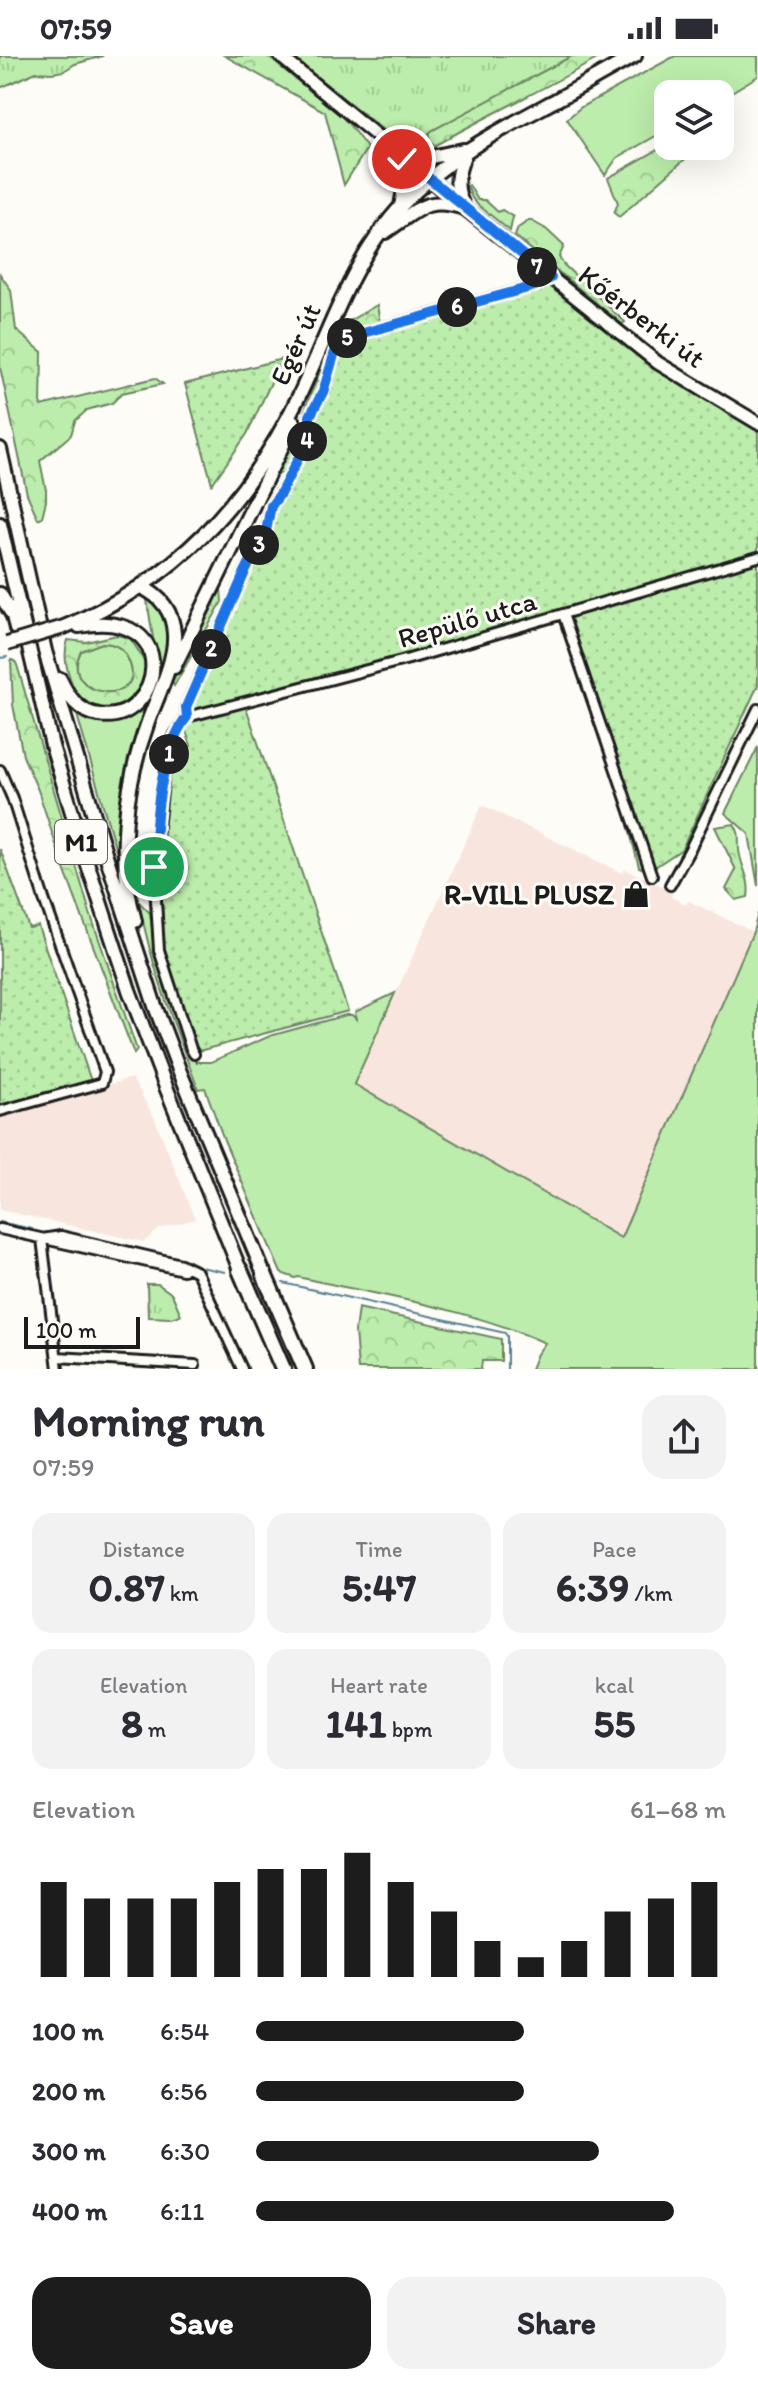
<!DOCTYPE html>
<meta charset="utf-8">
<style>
:root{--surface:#fff;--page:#f2f2f3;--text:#2b2b33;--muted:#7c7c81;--accent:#1c1c1c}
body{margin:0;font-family:Itim,sans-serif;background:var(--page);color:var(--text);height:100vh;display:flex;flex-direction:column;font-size:30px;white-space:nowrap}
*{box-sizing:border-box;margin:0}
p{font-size:26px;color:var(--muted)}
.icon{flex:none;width:44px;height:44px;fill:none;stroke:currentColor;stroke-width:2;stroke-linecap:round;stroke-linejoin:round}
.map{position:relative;height:1313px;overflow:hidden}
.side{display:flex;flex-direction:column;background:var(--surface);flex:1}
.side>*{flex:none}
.buttons{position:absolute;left:654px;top:24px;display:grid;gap:16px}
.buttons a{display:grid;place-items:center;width:80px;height:80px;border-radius:16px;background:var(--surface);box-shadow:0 8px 32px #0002;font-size:40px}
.scale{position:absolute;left:24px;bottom:20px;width:116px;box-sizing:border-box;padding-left:8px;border:4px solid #1c1c1c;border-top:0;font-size:22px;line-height:28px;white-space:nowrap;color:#1c1c1c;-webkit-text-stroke:6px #fdfcf7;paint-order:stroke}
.pin{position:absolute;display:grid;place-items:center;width:68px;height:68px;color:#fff;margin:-34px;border:4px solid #fff;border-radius:50%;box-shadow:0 2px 8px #0007}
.km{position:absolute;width:40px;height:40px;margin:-20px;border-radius:50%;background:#222;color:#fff;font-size:22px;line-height:40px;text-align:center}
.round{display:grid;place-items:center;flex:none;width:84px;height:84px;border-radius:24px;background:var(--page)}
.summary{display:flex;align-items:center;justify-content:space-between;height:136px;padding:0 32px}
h1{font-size:44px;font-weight:700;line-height:60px}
.metrics{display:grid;grid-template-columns:repeat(3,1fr);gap:12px;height:136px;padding:8px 32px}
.metrics div{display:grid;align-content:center;border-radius:20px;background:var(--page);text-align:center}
.metrics b{font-size:40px;font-weight:700}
.metrics small{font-size:22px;font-weight:400}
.metrics p{font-size:22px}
.chart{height:224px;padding:16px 32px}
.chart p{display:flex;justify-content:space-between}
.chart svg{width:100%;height:144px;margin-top:8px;stroke:var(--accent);stroke-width:6}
.primary-button{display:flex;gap:16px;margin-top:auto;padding:16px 32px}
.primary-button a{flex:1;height:92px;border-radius:24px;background:var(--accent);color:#fff;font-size:32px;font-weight:700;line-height:92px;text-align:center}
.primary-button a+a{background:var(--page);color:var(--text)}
ul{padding:0 32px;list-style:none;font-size:26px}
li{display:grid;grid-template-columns:128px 96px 1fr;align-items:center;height:60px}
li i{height:20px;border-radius:10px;background:var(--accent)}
.status{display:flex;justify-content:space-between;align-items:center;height:56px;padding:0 40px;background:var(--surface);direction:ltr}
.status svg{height:22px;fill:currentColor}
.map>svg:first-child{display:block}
</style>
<div class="status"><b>07:59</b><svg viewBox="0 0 49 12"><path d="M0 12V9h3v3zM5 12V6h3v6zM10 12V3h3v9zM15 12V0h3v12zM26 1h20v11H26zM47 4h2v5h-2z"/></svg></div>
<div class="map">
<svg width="758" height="1313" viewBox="0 0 758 1313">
<defs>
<pattern id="forest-crowns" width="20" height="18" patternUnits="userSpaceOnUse" patternTransform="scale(2)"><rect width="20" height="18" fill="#bcedac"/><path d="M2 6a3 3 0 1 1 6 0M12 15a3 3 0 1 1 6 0" fill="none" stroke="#a1cb93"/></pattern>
<pattern id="park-tufts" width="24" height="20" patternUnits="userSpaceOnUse" patternTransform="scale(2)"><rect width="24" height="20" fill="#bcedac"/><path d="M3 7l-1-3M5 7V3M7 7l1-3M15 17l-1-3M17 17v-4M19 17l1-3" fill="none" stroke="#a1cb93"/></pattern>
<pattern id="garden-dots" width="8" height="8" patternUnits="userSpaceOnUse" patternTransform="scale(2)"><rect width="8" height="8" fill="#bcedac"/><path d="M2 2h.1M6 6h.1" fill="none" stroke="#a1cb93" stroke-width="1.8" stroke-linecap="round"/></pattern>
</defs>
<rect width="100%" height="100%" fill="#fdfcf7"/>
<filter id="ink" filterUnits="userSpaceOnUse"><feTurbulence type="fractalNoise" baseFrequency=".0125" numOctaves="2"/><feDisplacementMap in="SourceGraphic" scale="16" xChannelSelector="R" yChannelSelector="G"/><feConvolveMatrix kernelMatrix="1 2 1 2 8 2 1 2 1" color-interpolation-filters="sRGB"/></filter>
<g filter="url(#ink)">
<!-- built -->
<path fill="#f8e6de" d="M482 749 622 817 625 813 668 833 673 836 671 841 686 848 689 845 753 876 622 1182 354 1028Z
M132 1022 155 1063 195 1163 159 1173 144 1186 0 1154V1058Z"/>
<!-- grass -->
<path fill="#bcedac" stroke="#6c8464" stroke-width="2" d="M675 0H758V20L720 43V38H668V73L617 102 605 119 567 63 581 51Z
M469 129 478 144H485L498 156 502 154 513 161 510 175 477 148 472 142 467 130Z
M149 542 153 543C162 558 170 570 169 589 167 621 145 652 136 682 123 722 119 756 117 798L75 652 120 663 156 617V600L147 544Z
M102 587C112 587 122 591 127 601 154 653 56 644 81 595Z
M758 691V830L749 778 725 757Z
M139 846 150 857 155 893 196 1006H211L270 980 346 959H352L356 963 355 956 395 937 354 1028 621 1182 753 876 758 857V1313H531L537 1298 545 1287C468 1252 381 1240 298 1221L295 1222 281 1217 224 1084 205 1032 198 1033C175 971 151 911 139 846Z"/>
<!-- forest -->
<path fill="url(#forest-crowns)" stroke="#6c8464" stroke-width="2" fill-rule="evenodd" d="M225 0H267L344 62 367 92 344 129 325 56Z
M526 0H602C547 32 489 58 434 90L428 85 430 76 420 85 376 61Z
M668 88V90H700L619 161 614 157 618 147 608 122Z
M530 164 546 173 564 190 559 201 564 209 625 266 622 268 515 180 518 172Z
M0 218 11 234 16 274 42 296 41 350 155 322 163 328 122 337 112 347 87 354 75 365 71 379 40 405 46 434V445L42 461 38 463 27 438 0 311Z
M377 249 380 267 349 275 343 274 344 268Z
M329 298 331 299 308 357 304 380 286 417 279 418 274 414 298 375 310 339Z
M218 532H221L222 546 174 630 171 625Z
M117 579 130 582C135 590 144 601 145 610 148 630 121 657 101 653 93 652 85 646 78 642 70 623 61 604 68 584L86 586ZM102 587C112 587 122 591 127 601 154 653 56 644 81 595Z
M11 604 15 605 17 609 90 857 137 994 134 998 63 810 38 734 23 700 13 649Z
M734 768C741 778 738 782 739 794 741 812 751 822 748 841L736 844 726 833 736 814 715 771Z
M358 1252 501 1283V1305H482L481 1313H358L355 1275Z"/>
<!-- park -->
<path fill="url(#park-tufts)" stroke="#6c8464" stroke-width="2" d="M0 0H103L75 8 64 15 51 17 36 16 0 32Z
M291 0H572L431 75 417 91 403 90Z
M158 1228 172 1238 181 1259 171 1262 148 1261 147 1228Z"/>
<!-- garden -->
<path fill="url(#garden-dots)" stroke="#6c8464" stroke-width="2" d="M551 222 658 307 758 367V629L682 793 649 815 639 811 608 692 563 559 245 648 348 955 195 996 159 891 155 834 166 713 178 697 191 690 184 669 185 656 311 367 341 283Z
M282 303 247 378 212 428 185 328Z
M0 793 29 872 38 870 92 1028 0 1053Z"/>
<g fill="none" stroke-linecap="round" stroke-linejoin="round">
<!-- stream -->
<path stroke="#598193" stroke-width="2" d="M0 602 7 601
M0 1166 32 1173
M200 1211 225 1216
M283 1227 505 1277 507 1280V1313"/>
<!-- street casing -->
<g stroke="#1c1c1c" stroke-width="14">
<path id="street" d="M563 558 652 820
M187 661 186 651 245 516 266 475 271 450 280 438 306 387 310 375V360L323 336 337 289 341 283 535 230 551 222
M187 661 409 603 758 501
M187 661 175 678 164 717 154 811 159 894 191 993 194 998
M0 714 12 742 44 843 105 1016 102 1027 0 1055
M670 829 690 793 758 653
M0 1173 183 1214
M42 1183 61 1180 181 1208 197 1216 242 1313
M42 1183 58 1313
M57 1301 195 1309"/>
</g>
<!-- secondary casing -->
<g stroke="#1c1c1c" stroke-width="17">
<path id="secondary" d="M280 0 464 152 658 307 758 367"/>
</g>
<!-- primary casing -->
<g stroke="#1c1c1c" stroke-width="18">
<path id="primary" d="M397 96 423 103 463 94
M397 96 407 117 401 150
M464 152C453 129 457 117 466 94
M385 176C417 156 423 139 464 152
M0 393 45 595 105 796 155 950 180 1016 264 1218
M0 468 52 690 86 803 129 934 166 1031 240 1214
M0 538 13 560 16 573
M64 571C175 525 247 447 299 340 331 273 350 206 402 149 445 102 500 74 556 44 582 30 608 14 635 0
M174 611 294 366
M60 623C68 640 78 656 99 659 161 670 186 550 79 570
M135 865C116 800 125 729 148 666 157 641 176 604 174 578 173 556 161 540 141 531"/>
</g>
<!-- highway casing -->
<g stroke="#1c1c1c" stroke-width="20">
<path id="highway" d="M240 1214 283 1313
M264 1218 305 1313"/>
</g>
<!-- street -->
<use href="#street" stroke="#fdfcf7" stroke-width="8"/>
<!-- secondary -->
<use href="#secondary" stroke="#fdfcf7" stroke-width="11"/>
<!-- primary -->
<use href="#primary" stroke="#fdfcf7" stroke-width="12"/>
<!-- highway -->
<use href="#highway" stroke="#fdfcf7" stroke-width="14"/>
<!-- primary-bridge casing -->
<g stroke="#1c1c1c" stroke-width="18" stroke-linecap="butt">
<path id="primary-bridge" d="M7 588 64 571"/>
</g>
<!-- primary-bridge -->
<use href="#primary-bridge" stroke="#fdfcf7" stroke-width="12"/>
</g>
</g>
<g fill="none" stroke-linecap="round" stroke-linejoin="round" filter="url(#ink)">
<!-- route casing -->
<g stroke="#fff" stroke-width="16">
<path id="route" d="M154 811C155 767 159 696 187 661L186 651 245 516 266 475 271 450 280 438 306 387 310 375V360L323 336 337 289 341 283 535 230 551 222 397 96 402 103"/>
</g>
<!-- route -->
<use href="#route" stroke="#1a73e8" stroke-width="10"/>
</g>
<!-- icons -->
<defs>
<g id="shop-bare" transform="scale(2.16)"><path d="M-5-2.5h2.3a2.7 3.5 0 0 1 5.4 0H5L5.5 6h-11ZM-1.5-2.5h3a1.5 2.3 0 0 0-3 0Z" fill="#1c1c1c" stroke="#fdfcf7" stroke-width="2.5" paint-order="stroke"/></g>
</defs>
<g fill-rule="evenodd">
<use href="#shop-bare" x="636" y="838"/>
</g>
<g text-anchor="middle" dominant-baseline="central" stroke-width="6" stroke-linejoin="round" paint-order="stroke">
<!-- shield labels -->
<rect fill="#fdfcf7" stroke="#605f5e" stroke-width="2" x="55" y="764" width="52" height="44" rx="6"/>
<g font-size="26" font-weight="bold" fill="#1c1c1c">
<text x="81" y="786">M1</text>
</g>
<!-- street labels -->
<g font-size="28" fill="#1c1c1c" stroke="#fdfcf7">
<text transform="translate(642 260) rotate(37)">Kőérberki út</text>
<text transform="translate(295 288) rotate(-66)">Egér út</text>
<text transform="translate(467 563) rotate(-16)">Repülő utca</text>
</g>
<!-- poi labels -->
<g font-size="28" font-weight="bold" fill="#1c1c1c" stroke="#fdfcf7" text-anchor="end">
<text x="614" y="838">R-VILL PLUSZ</text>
</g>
</g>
</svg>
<div class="buttons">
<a><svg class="icon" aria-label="layers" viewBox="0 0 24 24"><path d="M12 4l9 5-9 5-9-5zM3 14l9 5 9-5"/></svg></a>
</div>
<div class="scale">100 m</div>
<div class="pin" style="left:154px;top:811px;background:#1e9e55"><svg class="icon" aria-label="arrive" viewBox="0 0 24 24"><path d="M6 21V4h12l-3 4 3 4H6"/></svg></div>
<div class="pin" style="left:402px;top:103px;background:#d93025"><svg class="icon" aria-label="check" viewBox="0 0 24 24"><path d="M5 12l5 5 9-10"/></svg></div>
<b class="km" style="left:169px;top:698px">1</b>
<b class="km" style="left:211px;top:593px">2</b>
<b class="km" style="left:259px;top:489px">3</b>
<b class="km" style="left:307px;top:385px">4</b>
<b class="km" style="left:347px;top:282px">5</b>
<b class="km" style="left:457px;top:251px">6</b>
<b class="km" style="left:537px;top:211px">7</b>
</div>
<section class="side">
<div class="summary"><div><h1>Morning run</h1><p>07:59</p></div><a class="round"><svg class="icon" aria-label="share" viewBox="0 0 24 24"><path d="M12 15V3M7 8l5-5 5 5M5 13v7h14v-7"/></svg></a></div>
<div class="metrics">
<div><p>Distance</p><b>0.87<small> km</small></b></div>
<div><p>Time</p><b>5:47</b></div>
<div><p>Pace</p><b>6:39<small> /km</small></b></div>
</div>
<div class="metrics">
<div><p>Elevation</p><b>8<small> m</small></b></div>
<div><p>Heart rate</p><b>141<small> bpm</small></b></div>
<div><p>kcal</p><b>55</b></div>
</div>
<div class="chart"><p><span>Elevation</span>61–68 m</p>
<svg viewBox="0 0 160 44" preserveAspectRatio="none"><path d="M5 44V15M15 44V20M25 44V20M35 44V20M45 44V15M55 44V11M65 44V11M75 44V6M85 44V15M95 44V24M105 44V33M115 44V38M125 44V33M135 44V24M145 44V20M155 44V15"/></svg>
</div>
<ul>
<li><b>100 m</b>6:54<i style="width:57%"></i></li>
<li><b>200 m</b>6:56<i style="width:57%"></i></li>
<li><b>300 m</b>6:30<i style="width:73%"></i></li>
<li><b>400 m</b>6:11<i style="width:89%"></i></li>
</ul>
<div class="primary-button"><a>Save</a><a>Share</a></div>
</section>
